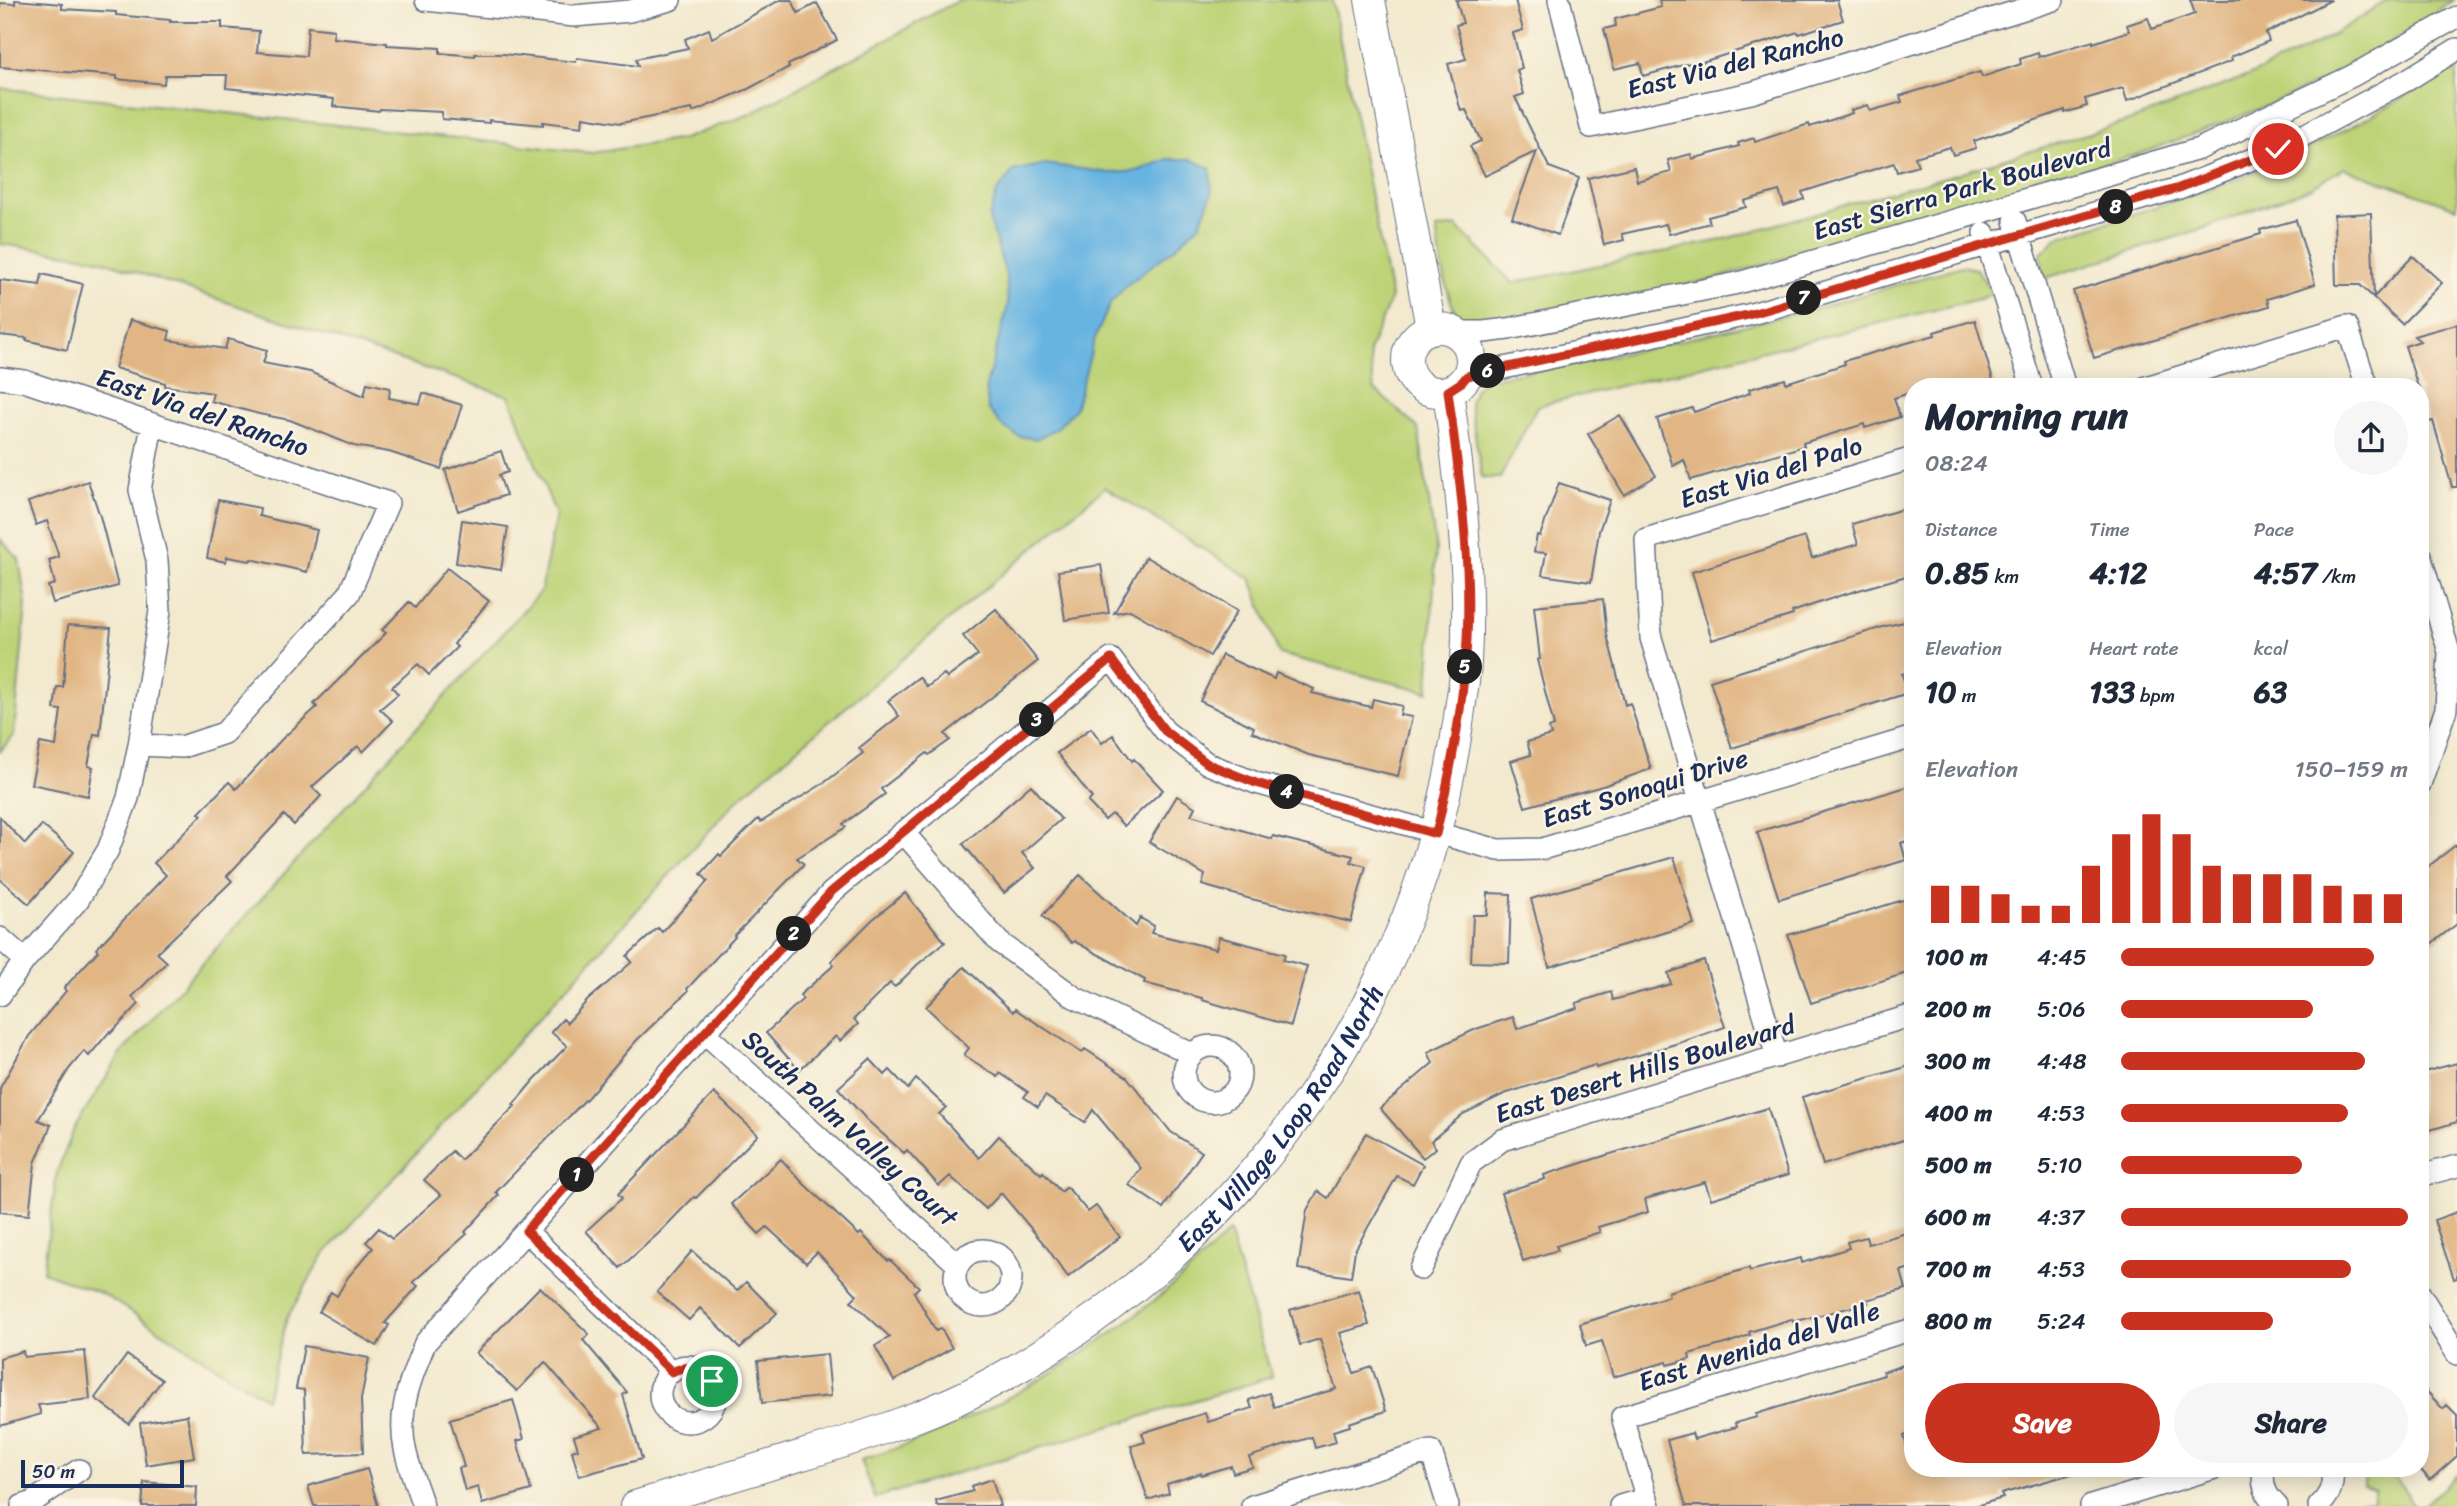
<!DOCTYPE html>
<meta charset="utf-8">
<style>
:root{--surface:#fff;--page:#f6f6f7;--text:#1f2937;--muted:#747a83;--accent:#c8321e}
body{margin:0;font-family:Sriracha,sans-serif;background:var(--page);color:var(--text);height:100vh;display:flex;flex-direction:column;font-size:26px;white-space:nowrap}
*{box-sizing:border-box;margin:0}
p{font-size:23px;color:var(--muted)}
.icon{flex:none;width:38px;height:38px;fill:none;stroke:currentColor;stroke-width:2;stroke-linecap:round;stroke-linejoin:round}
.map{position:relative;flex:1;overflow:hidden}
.panel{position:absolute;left:1904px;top:378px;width:525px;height:1099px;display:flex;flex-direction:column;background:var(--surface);border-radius:28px;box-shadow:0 4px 18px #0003}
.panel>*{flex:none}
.scale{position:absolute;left:21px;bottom:18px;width:163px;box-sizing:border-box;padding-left:7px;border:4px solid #1b2f5e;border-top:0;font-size:19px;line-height:24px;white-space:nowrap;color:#1b2f5e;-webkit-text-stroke:5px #fcf5e5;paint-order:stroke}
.pin{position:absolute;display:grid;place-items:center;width:60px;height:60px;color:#fff;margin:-30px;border:4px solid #fff;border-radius:50%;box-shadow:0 2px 7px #0007}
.km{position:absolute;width:35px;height:35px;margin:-18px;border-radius:50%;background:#222;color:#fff;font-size:19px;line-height:35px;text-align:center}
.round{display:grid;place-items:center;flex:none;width:74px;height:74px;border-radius:37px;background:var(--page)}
.summary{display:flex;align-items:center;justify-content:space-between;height:119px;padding:0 21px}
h1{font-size:38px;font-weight:700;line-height:52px}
.figures{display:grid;grid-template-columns:repeat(3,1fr);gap:10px;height:119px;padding:7px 21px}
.figures div{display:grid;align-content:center}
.figures b{font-size:30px;font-weight:700}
.figures small{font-size:19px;font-weight:400}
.figures p{font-size:19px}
.chart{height:196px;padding:14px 21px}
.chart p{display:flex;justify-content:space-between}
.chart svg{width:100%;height:126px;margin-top:7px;stroke:var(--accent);stroke-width:6}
.cta{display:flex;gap:14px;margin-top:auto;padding:14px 21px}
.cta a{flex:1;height:80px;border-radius:42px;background:var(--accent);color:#fff;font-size:28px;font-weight:700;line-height:80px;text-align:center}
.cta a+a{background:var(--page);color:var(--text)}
ul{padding:0 21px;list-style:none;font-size:23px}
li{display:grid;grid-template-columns:112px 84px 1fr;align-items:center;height:52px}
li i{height:18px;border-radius:9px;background:var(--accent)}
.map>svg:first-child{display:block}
</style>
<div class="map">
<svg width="2457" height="1506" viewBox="0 0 2457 1506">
<rect width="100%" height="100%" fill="#fcf5e5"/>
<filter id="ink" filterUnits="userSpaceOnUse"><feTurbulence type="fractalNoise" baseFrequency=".0143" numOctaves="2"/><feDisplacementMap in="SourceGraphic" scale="14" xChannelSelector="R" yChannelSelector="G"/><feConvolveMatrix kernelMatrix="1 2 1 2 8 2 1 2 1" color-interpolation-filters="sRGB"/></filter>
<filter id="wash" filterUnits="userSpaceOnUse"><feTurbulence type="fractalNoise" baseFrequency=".00686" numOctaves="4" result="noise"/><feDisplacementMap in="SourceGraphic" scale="28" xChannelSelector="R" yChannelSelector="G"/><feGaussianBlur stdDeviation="1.57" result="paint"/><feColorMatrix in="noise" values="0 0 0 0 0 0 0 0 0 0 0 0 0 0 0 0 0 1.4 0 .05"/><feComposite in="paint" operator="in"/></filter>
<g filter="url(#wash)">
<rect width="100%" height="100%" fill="#f2e9ce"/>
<!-- green -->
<path fill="#bdd377" stroke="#6c816a" stroke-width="2" d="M959 0H1332L1391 297 1369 352 1374 389 1418 428 1436 549 1428 692 1279 654 1251 579 1105 487 738 799 323 1256 287 1318 266 1399 103 1294 43 1272 57 1172 74 1129 123 1051 541 591 556 515 509 396 94 258 0 244V88L592 153 683 139 750 114Z
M2388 0H2454C2429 17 2404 34 2378 50 2304 95 2222 124 2142 153L1711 280 1482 325C1473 324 1465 322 1458 315 1446 302 1440 248 1436 229L1456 226 1513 283 1721 240 1956 174 2129 121 2248 76 2321 42Z
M2457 65V208L2344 168 2310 188 2205 228 2043 279 2041 254 2057 238C2112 220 2169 204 2224 184 2306 154 2383 111 2457 65Z
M1962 266 1976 269 1993 293 1979 299 1537 406 1500 478H1482L1470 403 1475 388 1487 379 1636 351 1814 309Z
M0 539 19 559 26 604 14 735 0 751Z
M1229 1232 1272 1377 875 1498 861 1460C976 1425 1088 1358 1179 1280 1197 1265 1212 1248 1229 1232Z
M2374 1468 2386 1469 2403 1486 2411 1503 2415 1506H2354L2359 1501 2372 1502 2376 1491 2363 1486 2366 1476Z
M2457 1474V1506H2423L2427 1503Z"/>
<!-- water -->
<path fill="#68b4e1" stroke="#4272a0" stroke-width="2" d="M1168 159H1190L1210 168 1212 193 1200 224 1176 247 1127 285 1111 302 1095 338 1075 409 1057 428 1036 439 1018 436 1001 425 988 408 986 386 1008 305 1006 276 989 218 997 192 1013 171 1045 164 1111 173 1137 171Z"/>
<g id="blocks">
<!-- building -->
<path fill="#e1b684" d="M15 0 62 4V9L116 12V15L171 20 170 22H222V28L259 31 257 52 306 56 308 27 334 30 333 38 387 43V45L440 48V53L475 56V54H503L576 62 577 58 638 66 636 59 688 48 685 39 709 29 712 38 780 0H792L798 13 817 3 837 40 788 65 789 67 748 89 693 112 692 109 621 123 583 117 582 127 543 122V125L489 120V123L442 119V112L380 109 379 111 333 106 334 99 226 88 227 75H165L164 84 117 79V76L0 67V3L15 4Z
M1456 0H1515L1523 30 1513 33 1522 68 1517 70 1524 94 1515 97 1549 167 1579 178 1558 235 1512 218 1537 151 1485 176 1470 146 1481 141 1466 110 1461 111 1448 64 1466 59 1456 25 1463 23Z
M1659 0H1837L1843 20 1799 34 1798 32 1699 63 1698 61 1643 76 1640 63 1614 69 1604 29 1616 26 1615 19 1661 7Z
M2190 0H2331L2266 33 2269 41 2231 57 2232 61 2127 101 2123 88 2085 99 2087 106 2065 113V110L1974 141 1976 148 1953 155 1950 147 1915 157 1918 166 1897 172 1894 163 1802 192 1804 199 1784 206 1779 191 1744 201 1746 207 1708 217 1710 223 1669 234 1666 224 1622 234 1624 240 1604 245 1588 178 1634 167 1637 181 1671 172 1668 160 1691 154 1692 159 1739 146 1738 143 1754 138 1755 142 1809 124 1810 127 1852 113 1851 110 1868 105 1870 111 1902 102 1900 96 1980 72 1982 77 2021 64 2020 59 2038 53 2039 57 2093 41V43L2129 31 2127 25 2148 18 2152 29 2195 14Z
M2371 213 2374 297 2413 256 2442 283 2402 324 2360 285H2336L2334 215Z
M2296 220 2315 284 2267 299 2269 306 2094 358 2073 291 2261 234 2260 230Z
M42 274 83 284 67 350 26 340 27 338 0 335V280L40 285Z
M130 320 170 331 168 340 225 349 228 339 267 350 263 363 310 372 364 396 367 383 390 388 389 398 420 404 423 393 462 405 441 469 389 452 354 446 290 420 259 414 211 401 213 393 165 386V383L115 368Z
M1975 320 1995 387H1913V392L1894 398 1900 417 1865 428 1864 424 1803 443 1804 446 1691 480 1684 460 1673 466 1657 419 1692 408 1694 412 1750 393 1749 389 1785 379 1786 383 1845 364 1844 361 1935 335 1934 332Z
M2457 324V487H2452L2433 421 2429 422 2420 395V387H2418L2405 346 2420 341 2414 336Z
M1620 415 1656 476 1624 495 1588 434Z
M501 451 508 472 499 475 506 495 458 511 445 470Z
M88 481 100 516 118 586 53 603 48 586 55 584 49 560 59 557 47 521 36 525 28 502Z
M1559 483 1610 500 1599 531 1591 582 1542 575 1546 553 1534 552 1537 535 1540 536Z
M218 500 260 508 259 516 317 530 307 572 251 559 250 561 227 557 226 562 207 558Z
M1913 506V574L1839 596 1792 612 1793 615 1712 640 1692 572 1805 537 1812 558 1858 544 1852 524Z
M462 520 508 527 501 570 456 563Z
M1146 557 1237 611 1210 656 1130 610 1114 613Z
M1101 565 1109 613 1065 620 1058 571Z
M447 568 489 601 454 644 457 647 429 675 418 664 392 687 398 694 380 709 393 721 363 752 358 746 312 787 321 796 294 825 284 815 227 876 232 881 157 953 167 962 132 997 139 1004 111 1033 110 1031 89 1056 84 1051 69 1069 38 1120 51 1125 35 1163 29 1215 0 1212V1088L29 1036 66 991 64 988 98 951 96 949 166 875 154 863 202 815 199 813 229 782 236 789 282 739 317 707 314 704 386 633 382 630 409 602 415 608Z
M1603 599 1607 635 1625 705 1630 703 1651 769 1603 786 1525 807 1511 761 1531 755 1527 742 1551 735 1549 728 1554 726 1537 660 1540 659 1534 606Z
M996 609 1038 661 945 734 950 740 929 755 927 753 881 789 885 794 843 824 846 827 797 858 804 864 734 936 735 937 687 989 688 991 636 1041 588 1097 496 1192 499 1195 465 1232 467 1234 413 1282 418 1286 385 1323 389 1325 377 1346 319 1312 331 1292 337 1296 348 1277 373 1248 366 1242 379 1228 392 1239 441 1195 424 1180 452 1151 461 1160 515 1106 513 1105 533 1081 567 1046 551 1032 563 1019 567 1023 588 1000 632 962 627 956 658 928 662 932 708 881 701 874 719 854 721 856 758 819 761 822 824 783 863 753 859 748 899 716 888 701 919 677 927 687 944 674 947 678 978 655 963 636Z
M1913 620V670L1902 674 1908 693 1732 748 1710 681 1886 626Z
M68 625 111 628 100 735 94 734 88 766 93 767 88 796 31 784 40 743 56 746 61 710 54 709 57 687H63Z
M1222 655 1274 679 1276 673 1314 689 1312 693 1371 707 1373 699 1402 706 1400 715 1412 717 1398 776 1309 755 1252 732 1254 727 1200 701Z
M1091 728 1102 743 1113 735 1132 761 1134 759 1163 790 1124 826 1112 814 1105 820 1088 802 1092 798 1057 753Z
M1031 785 1061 819 1022 853 1035 868 1004 893 963 844Z
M1913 785V839L1901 843 1906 860 1779 899 1757 832Z
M1177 796 1195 807 1191 815 1272 839 1273 836 1353 856 1351 862 1366 866 1351 922 1251 899 1202 885 1205 875 1149 842Z
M0 817 25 844 42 825 74 852 29 904 0 879Z
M2457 844V924L2420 952V873Z
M1674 857 1694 924 1549 967 1531 899Z
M1080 875 1136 926 1140 918 1154 926 1151 933 1216 949 1219 937 1285 954 1283 960 1307 966 1291 1026 1202 1000V998L1144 983 1145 980 1074 941 1072 943 1042 916Z
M905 893 945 942 917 965 895 987 890 983 854 1019 858 1024 840 1041 836 1036 799 1070 766 1033 803 999 800 995 834 965 831 961 872 920Z
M1488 893 1511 894 1509 963 1471 962 1473 915H1487Z
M1913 897V971L1811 1003 1788 935Z
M1704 961 1725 1027 1682 1042 1596 1068 1595 1065 1504 1094 1463 1114 1431 1141 1436 1148 1423 1158 1380 1108 1433 1063 1428 1052 1476 1029 1513 1017 1517 1029 1577 1008 1576 1003 1611 992 1613 1000 1671 984 1668 973Z
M964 967 1013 1012 1015 1009 1082 1053 1085 1049 1127 1077 1171 1132 1202 1152 1163 1208 1129 1185 1141 1168 1093 1110 1085 1122 1045 1096 1038 1107 1024 1097 1028 1092 1000 1073 998 1077 964 1055 969 1048 926 1007Z
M870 1059 885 1075 890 1070 908 1089 916 1079 946 1107 939 1114 979 1158 999 1136 1041 1174 1043 1172 1061 1192 1067 1187 1088 1212 1096 1206 1120 1237 1068 1277 1045 1245 1001 1193 986 1209 950 1176 939 1186 907 1150 904 1153 867 1120 838 1088Z
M2457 1063V1122L2420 1133V1073Z
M1913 1065V1137L1823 1165 1802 1097Z
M714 1093 758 1135 696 1198 694 1197 659 1233 620 1268 586 1231 622 1198 618 1194Z
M1768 1108 1788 1175 1711 1199 1705 1182 1645 1199 1648 1212 1598 1227 1600 1232 1556 1246 1558 1250 1523 1261 1501 1193 1545 1179 1544 1175 1607 1155Z
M1366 1133 1423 1165 1413 1184 1397 1176 1355 1250 1351 1277 1298 1269 1307 1210 1318 1191 1328 1198Z
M781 1159 804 1184 859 1235 861 1233 888 1261 890 1260 919 1287 914 1292 936 1331 941 1328 952 1348 894 1381 875 1346 890 1337 851 1301 857 1295 817 1252 806 1263 767 1227 759 1234 731 1204Z
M2457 1212V1278L2454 1279 2434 1220Z
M1913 1231V1267L1901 1271 1906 1289 1866 1300 1868 1303 1793 1322 1792 1319 1749 1332 1750 1335 1728 1343 1689 1354 1690 1359 1668 1365 1667 1362 1613 1377 1602 1341 1586 1346 1580 1324 1669 1296 1668 1292 1749 1268 1750 1271 1801 1258 1802 1263 1849 1248 1847 1242 1866 1237 1868 1244Z
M692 1251 737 1291 746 1282 777 1313 740 1348 700 1308 689 1320 657 1292Z
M540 1287 589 1334 583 1340 627 1392 623 1395 642 1459 579 1476 572 1451 578 1449 574 1436 602 1428 545 1362 517 1391 476 1353Z
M1359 1290 1369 1325 1340 1333 1354 1373 1372 1367 1386 1411 1349 1423 1350 1426 1333 1431 1336 1442 1315 1448 1312 1437 1283 1446 1249 1457 1253 1467 1233 1473 1231 1466 1201 1475V1473L1167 1484 1169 1493 1148 1500 1131 1446 1145 1442 1142 1433 1205 1413 1208 1422 1252 1408 1249 1400 1269 1393 1274 1407 1336 1389 1320 1339 1300 1345 1290 1310Z
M304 1346 369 1358 361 1399 363 1453 306 1455 304 1390 296 1389Z
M23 1351 24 1357 85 1351 90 1399 38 1405 41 1414 0 1426V1358Z
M827 1354 831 1396 762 1403 758 1361Z
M127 1355 162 1380 129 1424 95 1398Z
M1906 1364 1913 1385V1433L1904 1436 1913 1468H2074L2075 1473 2001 1494 2003 1498 1975 1506H1686L1667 1440 1692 1433 1694 1439 1736 1427 1735 1423 1757 1417 1756 1414 1884 1375 1883 1372Z
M2420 1384 2443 1409 2447 1405 2457 1415V1456L2430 1480 2420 1469Z
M513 1400 524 1439 517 1441 531 1490 482 1504 478 1487 465 1491 459 1468 464 1467 450 1419Z
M187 1415 194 1457 146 1465 140 1423Z
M367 1469 378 1506H314L308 1486Z
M992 1479 1000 1506H937L936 1501 973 1491 971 1486Z
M144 1482 197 1487 196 1506H142Z"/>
</g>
</g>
<g filter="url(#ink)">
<use href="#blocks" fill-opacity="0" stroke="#667085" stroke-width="2"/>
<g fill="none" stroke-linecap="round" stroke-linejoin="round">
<!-- street casing -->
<g stroke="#667085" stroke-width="24">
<path id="street" d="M426 0 574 16 630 11 670 0
M1559 0 1591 127 1751 93 2053 0
M2015 221 2065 387
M1984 233 2032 387
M1455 332H1484L1508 329 1738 283 2199 149 2352 76 2457 17
M1467 376 1748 315 2179 188 2278 149 2407 80 2457 49
M0 378 24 381 388 503 349 594 224 733 182 747 139 745
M2146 387 2347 326 2367 387
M2420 555 2449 652 2446 709 2420 784
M903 832 999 942 1074 997 1192 1054
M0 938 25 960
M0 995 25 960 78 900 108 850 128 798 139 745 160 611 157 560 140 490 152 425
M705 1033 958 1265
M1184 1074a28 28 0 1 1 56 0a28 28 0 1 1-56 0Z
M1777 1057 1651 638 1646 539 1913 458
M2420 1176 2457 1166
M526 1231 672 1372
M955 1278a28 28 0 1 1 56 0a28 28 0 1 1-56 0Z
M1421 1269 1471 1163 1502 1140 1913 1015
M2420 1294 2457 1354
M660 1394a28 28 0 1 1 56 0a28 28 0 1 1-56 0Z
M2265 1468C2260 1483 2266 1496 2277 1506
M22 1506 31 1503 79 1470
M423 1506C417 1487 409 1468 405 1449 397 1411 411 1377 425 1343L831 893 1111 659 1165 731 1208 764 1256 783 1498 850 1542 849 1913 737
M1252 1506 1431 1451 1448 1506
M1620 1506 1647 1498
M1649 1506 1622 1417 1913 1329
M2091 1506 2215 1468
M2319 1506C2330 1495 2335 1484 2331 1468"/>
</g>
<!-- secondary casing -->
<g stroke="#667085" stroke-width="32">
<g id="secondary">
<path d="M1370 0 1431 328"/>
<circle cx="1439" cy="360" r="32"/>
<path id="s1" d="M635 1506C690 1489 745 1473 799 1456 869 1435 938 1413 1002 1377 1247 1241 1422 996 1459 717 1461 699 1465 681 1466 662 1471 571 1460 481 1448 391"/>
</g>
</g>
<!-- street -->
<use href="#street" stroke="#fff" stroke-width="21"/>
<!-- secondary -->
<use href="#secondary" stroke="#fff" stroke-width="30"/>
</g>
</g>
<g fill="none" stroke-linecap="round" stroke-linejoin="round" filter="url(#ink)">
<!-- route casing -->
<g stroke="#fff" stroke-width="14">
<path id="route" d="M712 1381C701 1367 688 1364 672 1372L526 1231 831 892 1111 659 1165 731 1208 764 1256 783 1436 834C1449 779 1460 724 1465 667 1474 575 1460 482 1448 391L1462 382 1467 376 1748 315 2179 188 2278 149"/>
</g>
<!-- route -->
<use href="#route" stroke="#c8321e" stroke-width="9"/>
</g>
<g text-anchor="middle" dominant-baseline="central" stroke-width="5" stroke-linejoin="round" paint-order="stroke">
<!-- street labels -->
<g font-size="26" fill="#1b2f5e" stroke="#fcf5e5">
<text transform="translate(1735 63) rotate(-14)">East Via del Rancho</text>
<text transform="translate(1962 189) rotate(-16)">East Sierra Park Boulevard</text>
<text transform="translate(203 412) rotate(19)">East Via del Rancho</text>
<text transform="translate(1771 472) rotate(-17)">East Via del Palo</text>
<text transform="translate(1645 788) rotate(-17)">East Sonoqui Drive</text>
<text transform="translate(1645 1069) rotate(-17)">East Desert Hills Boulevard</text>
<text stroke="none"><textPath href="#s1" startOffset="775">East Village Loop Road North</textPath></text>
<text transform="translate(850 1128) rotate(42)">South Palm Valley Court</text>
<text transform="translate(1759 1346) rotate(-17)">East Avenida del Valle</text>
</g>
</g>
</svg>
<div class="scale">50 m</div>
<div class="pin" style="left:712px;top:1381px;background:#1e9e55"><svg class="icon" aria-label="arrive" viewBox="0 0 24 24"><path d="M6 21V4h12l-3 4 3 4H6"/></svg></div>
<div class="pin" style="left:2278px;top:149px;background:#d93025"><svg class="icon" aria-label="check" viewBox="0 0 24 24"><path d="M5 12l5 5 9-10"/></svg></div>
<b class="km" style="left:577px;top:1175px">1</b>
<b class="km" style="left:794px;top:934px">2</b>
<b class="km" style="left:1037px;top:720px">3</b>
<b class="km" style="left:1287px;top:792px">4</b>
<b class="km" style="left:1465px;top:667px">5</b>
<b class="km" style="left:1488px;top:371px">6</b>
<b class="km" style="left:1804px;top:298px">7</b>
<b class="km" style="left:2116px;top:207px">8</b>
<section class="panel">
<div class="summary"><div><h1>Morning run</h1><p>08:24</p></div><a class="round"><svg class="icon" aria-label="share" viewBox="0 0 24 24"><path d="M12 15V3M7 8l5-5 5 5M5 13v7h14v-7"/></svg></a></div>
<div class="figures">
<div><p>Distance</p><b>0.85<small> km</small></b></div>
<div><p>Time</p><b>4:12</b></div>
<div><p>Pace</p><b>4:57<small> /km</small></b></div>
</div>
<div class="figures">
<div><p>Elevation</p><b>10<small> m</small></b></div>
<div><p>Heart rate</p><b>133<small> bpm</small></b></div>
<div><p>kcal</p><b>63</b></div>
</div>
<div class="chart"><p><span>Elevation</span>150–159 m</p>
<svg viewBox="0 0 160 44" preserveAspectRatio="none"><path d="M5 44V31M15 44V31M25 44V34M35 44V38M45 44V38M55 44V24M65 44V13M75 44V6M85 44V13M95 44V24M105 44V27M115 44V27M125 44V27M135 44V31M145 44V34M155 44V34"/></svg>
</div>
<ul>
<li><b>100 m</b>4:45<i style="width:88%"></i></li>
<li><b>200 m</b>5:06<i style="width:67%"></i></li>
<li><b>300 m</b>4:48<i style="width:85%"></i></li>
<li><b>400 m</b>4:53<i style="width:79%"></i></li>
<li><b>500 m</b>5:10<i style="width:63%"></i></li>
<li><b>600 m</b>4:37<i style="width:100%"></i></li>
<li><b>700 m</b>4:53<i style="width:80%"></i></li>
<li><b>800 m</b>5:24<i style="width:53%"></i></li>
</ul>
<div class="cta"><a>Save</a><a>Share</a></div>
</section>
</div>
